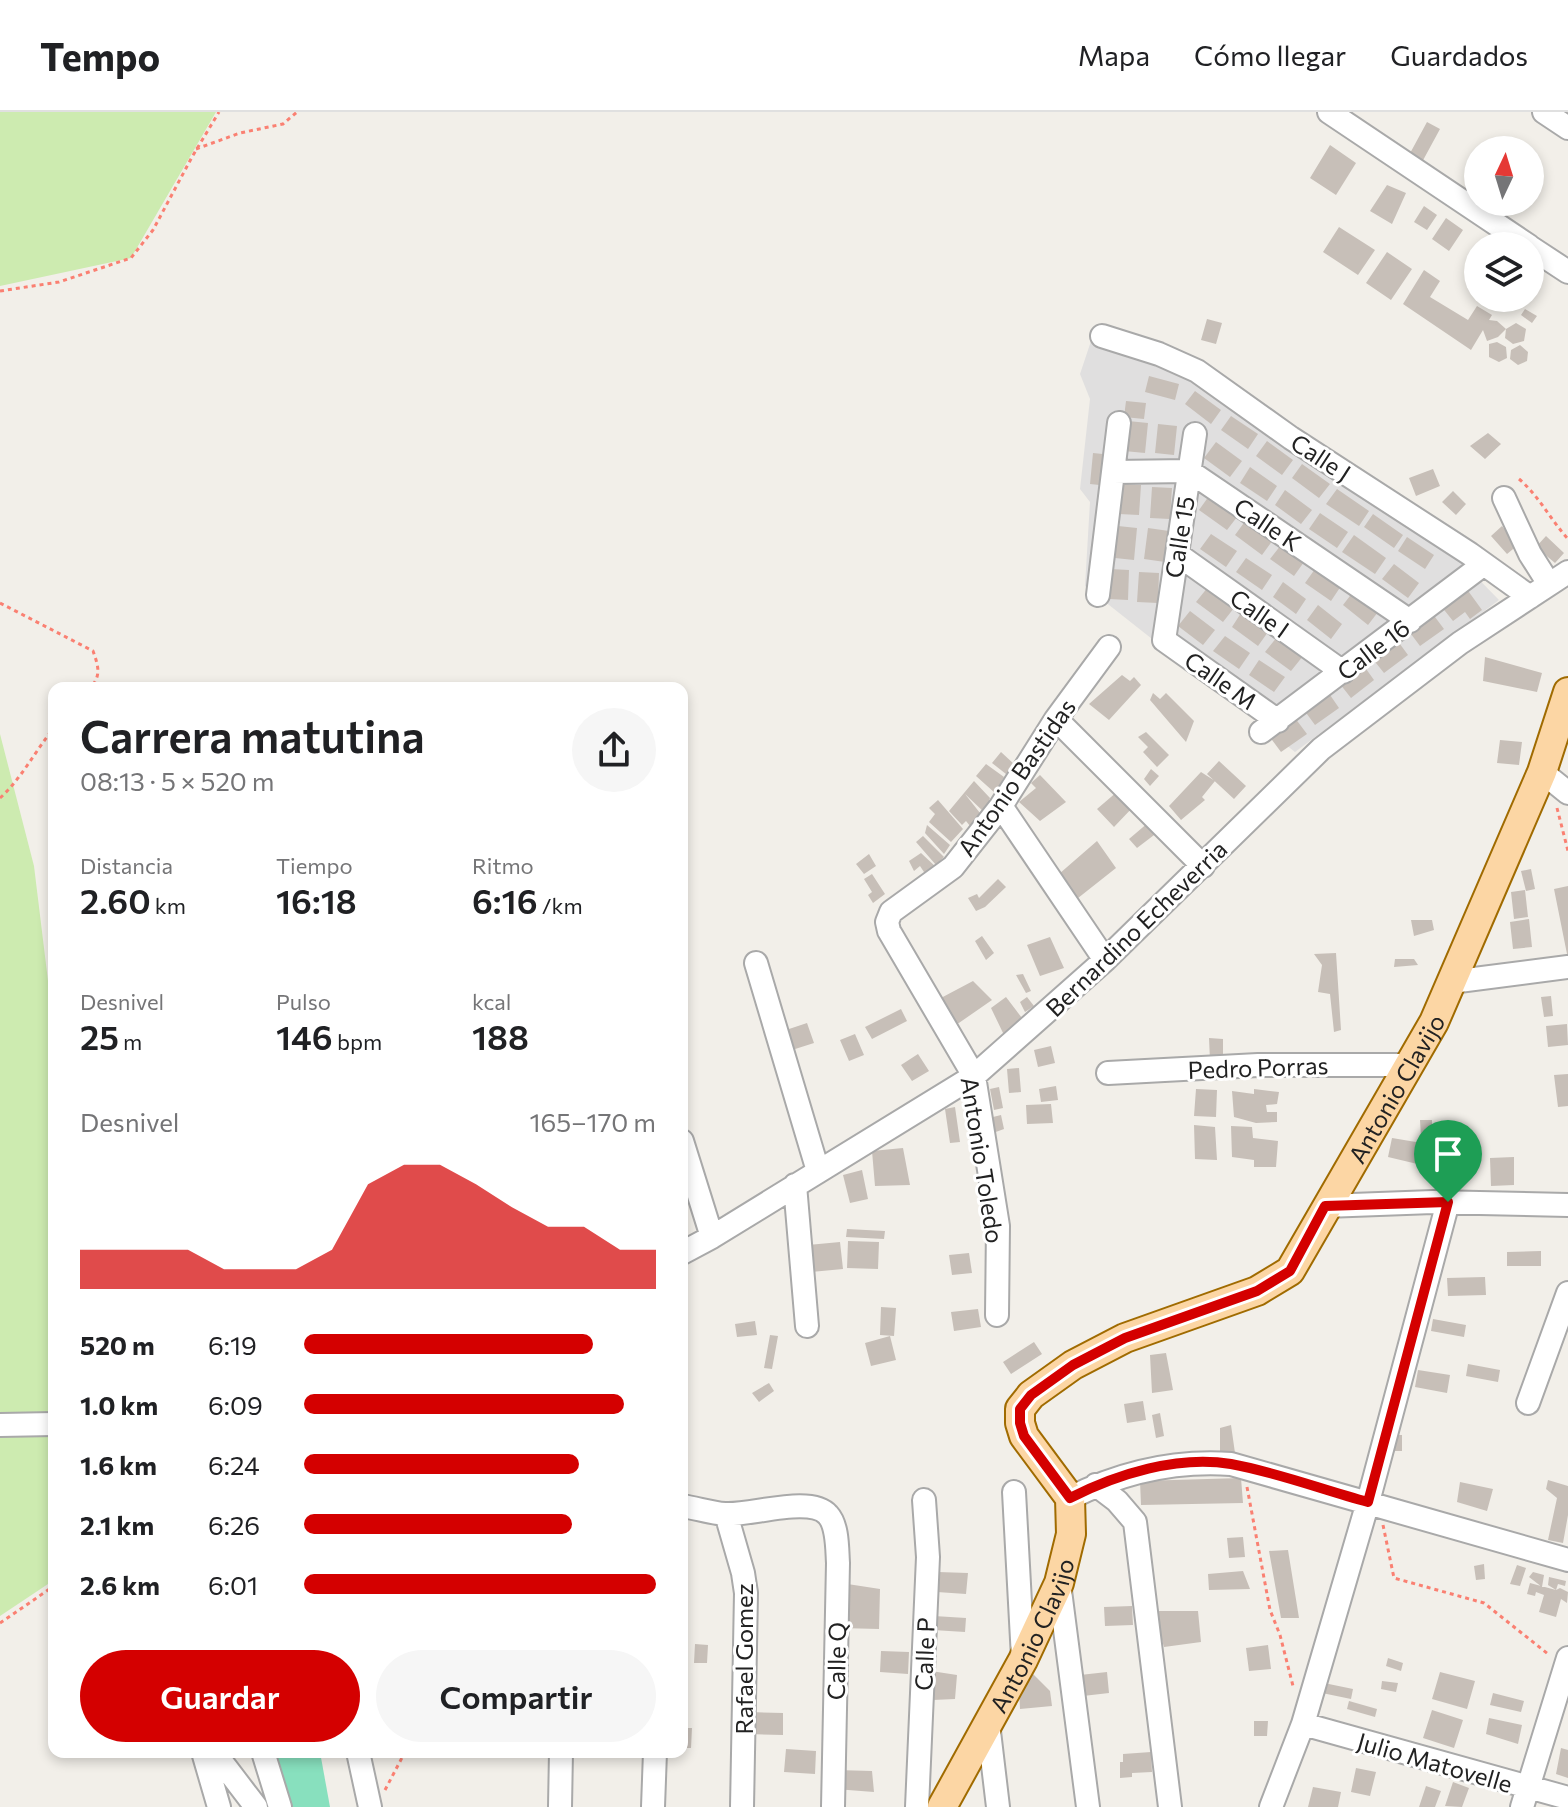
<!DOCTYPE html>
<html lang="es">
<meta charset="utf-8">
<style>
:root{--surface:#fff;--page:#f6f6f6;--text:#202124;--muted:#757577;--line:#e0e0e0;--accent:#d40000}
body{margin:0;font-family:Commissioner,sans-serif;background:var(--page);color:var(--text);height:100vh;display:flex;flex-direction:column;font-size:30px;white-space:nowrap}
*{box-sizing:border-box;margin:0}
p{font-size:26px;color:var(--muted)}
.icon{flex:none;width:44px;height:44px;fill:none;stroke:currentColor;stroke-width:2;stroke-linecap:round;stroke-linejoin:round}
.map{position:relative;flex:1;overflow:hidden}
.drawer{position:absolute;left:48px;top:570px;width:640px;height:1076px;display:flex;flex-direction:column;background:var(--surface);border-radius:16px;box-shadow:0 4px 12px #0003}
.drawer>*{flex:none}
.needle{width:52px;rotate:4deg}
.buttons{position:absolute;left:1464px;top:24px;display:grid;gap:16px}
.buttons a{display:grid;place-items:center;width:80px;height:80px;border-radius:50%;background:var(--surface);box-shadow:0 4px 12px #0003;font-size:40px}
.pin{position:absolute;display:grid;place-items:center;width:68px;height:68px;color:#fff;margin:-82px -34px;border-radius:50% 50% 50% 0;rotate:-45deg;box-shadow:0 0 8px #0007}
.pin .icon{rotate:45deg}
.round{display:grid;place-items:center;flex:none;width:84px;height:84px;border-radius:42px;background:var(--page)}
.overview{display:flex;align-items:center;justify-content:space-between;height:136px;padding:0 32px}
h1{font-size:44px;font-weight:600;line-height:60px}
.metrics{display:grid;grid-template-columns:repeat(3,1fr);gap:12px;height:136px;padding:8px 32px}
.metrics div{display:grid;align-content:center}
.metrics b{font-size:34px;font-weight:600}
.metrics small{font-size:22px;font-weight:400}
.metrics p{font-size:22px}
.chart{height:224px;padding:16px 32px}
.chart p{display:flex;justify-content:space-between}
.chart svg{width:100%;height:144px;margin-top:8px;fill:var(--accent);opacity:.7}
.cta{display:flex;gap:16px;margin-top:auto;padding:16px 32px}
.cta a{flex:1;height:92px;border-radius:48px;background:var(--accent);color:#fff;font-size:32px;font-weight:600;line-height:92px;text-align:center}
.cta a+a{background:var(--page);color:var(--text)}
ul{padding:0 32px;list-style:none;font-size:26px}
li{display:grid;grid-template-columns:128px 96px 1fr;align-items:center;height:60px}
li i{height:20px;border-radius:10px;background:var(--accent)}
header{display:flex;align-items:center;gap:48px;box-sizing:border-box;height:112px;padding:0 40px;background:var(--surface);border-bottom:2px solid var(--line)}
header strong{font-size:38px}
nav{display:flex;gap:44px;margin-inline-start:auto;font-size:28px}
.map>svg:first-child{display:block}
</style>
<header>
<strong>Tempo</strong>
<nav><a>Mapa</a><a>Cómo llegar</a><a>Guardados</a></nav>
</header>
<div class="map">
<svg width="1568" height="1695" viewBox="0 0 1568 1695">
<rect width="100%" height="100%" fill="#f2efe9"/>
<!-- residential -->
<path fill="#e0dfdf" d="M1091 229 1210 262 1452 440 1499 488 1295 640 1085 474 1090 390 1080 377 1090 287 1080 262Z"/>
<!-- grass -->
<path fill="#cdebb0" d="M0 0H216L131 146 0 174Z
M0 622 34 754 54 918V1468L0 1504Z"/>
<!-- pitch -->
<path fill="#88e0be" d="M276 1640H320L330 1695H291Z"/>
<!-- building -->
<path fill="#c7bfb8" d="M1427 10 1440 17 1421 52 1408 45Z
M1330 33 1356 51 1336 83 1310 66Z
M1387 73 1406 81 1392 112 1370 99Z
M1424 94 1437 103 1427 118 1414 110Z
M1446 106 1463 118 1449 139 1432 127Z
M1339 115 1375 138 1358 163 1323 140Z
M1387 140 1412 157 1391 188 1366 171Z
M1424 158 1440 169 1430 185 1468 208 1477 194 1492 203 1489 208 1497 209 1506 217 1516 211 1526 217 1524 229 1513 232 1505 226 1506 217 1498 225 1487 229 1483 218 1471 238 1403 192Z
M1525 197 1537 204 1532 211 1521 203Z
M1207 207 1222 211 1216 232 1201 228Z
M1497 230 1506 235 1507 246 1499 250 1489 245V232Z
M1520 233 1528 240 1527 249 1518 253 1510 247 1511 238Z
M1149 264 1179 272 1175 288 1145 280Z
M1195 279 1221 298 1211 312 1185 292Z
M1126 289 1146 291 1144 307 1124 305Z
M1231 304 1258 322 1248 337 1221 318Z
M1128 309 1148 311 1145 341 1124 339Z
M1158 312 1177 314 1174 343 1155 341Z
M1488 321 1501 332 1485 347 1470 334Z
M1267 329 1293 348 1282 363 1256 344Z
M1216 330 1242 349 1230 365 1204 346Z
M1093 341 1112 343 1109 374 1090 372Z
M1302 352 1330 372 1319 386 1292 366Z
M1250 355 1277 374 1267 389 1240 371Z
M1433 357 1440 374 1416 384 1409 366Z
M1121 372 1141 373 1139 403 1119 402Z
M1152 375 1172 376 1170 407 1150 406Z
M1337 377 1369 399 1359 414 1326 392Z
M1285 378 1312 398 1301 412 1275 393Z
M1453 379 1466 392 1456 403 1442 390Z
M1209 384 1237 405 1227 418 1199 398Z
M1320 401 1348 420 1337 436 1309 417Z
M1373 402 1403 423 1394 436 1364 415Z
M1246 408 1273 428 1262 443 1235 423Z
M1118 414 1137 416 1134 448 1115 446Z
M1502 414 1518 433 1507 442 1491 424Z
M1148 416 1169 419 1165 450 1144 447Z
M1211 422 1237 439 1226 455 1200 437Z
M1354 423 1386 446 1375 462 1342 440Z
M1546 424 1564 441 1555 451 1536 435Z
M1407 425 1434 443 1425 457 1398 439Z
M1281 433 1304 450 1294 464 1270 447Z
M1246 446 1272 463 1262 478 1236 460Z
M1394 452 1419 471 1408 486 1382 467Z
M1110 457 1129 458 1128 488 1109 487Z
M1315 457 1341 474 1331 489 1305 471Z
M1139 460 1159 461 1158 491 1137 490Z
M1283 470 1306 487 1296 502 1273 485Z
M1208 475 1234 496 1223 510 1196 490Z
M1466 476 1482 498 1470 507 1465 500 1453 509 1441 494Z
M1353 480 1378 500 1368 513 1343 493Z
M1318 493 1342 512 1331 527 1307 508Z
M1190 499 1215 518 1203 533 1178 514Z
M1241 501 1268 520 1258 534 1232 515Z
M1432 501 1444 517 1420 534 1408 518Z
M1225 524 1250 541 1239 557 1213 539Z
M1277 525 1303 544 1291 559 1265 540Z
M1397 528 1408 543 1384 561 1372 546Z
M1485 545 1542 561 1537 580 1483 569Z
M1259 548 1285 565 1274 580 1249 563Z
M1364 554 1374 568 1351 586 1340 572Z
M1122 563 1130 569 1134 565 1141 573 1109 608 1089 592Z
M1328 580 1339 596 1315 613 1304 598Z
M1153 581 1160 587 1166 581 1194 609 1186 630 1150 588Z
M1295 606 1307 622 1281 640 1269 624Z
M1146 620 1169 643 1157 655 1143 640 1148 635 1138 625Z
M1500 628 1522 630 1519 653 1497 651Z
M1001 640 1014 652 1006 662 992 651Z
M1219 649 1246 674 1234 687 1207 662Z
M986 652 1004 665 995 681 976 664Z
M1151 657 1159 664 1150 674 1144 667Z
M1201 660 1215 669 1202 685 1205 688 1181 708 1169 694Z
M1040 663 1066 690 1040 709 1019 690 1036 676 1031 671Z
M974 669 990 686 985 701 965 682 980 701 970 714 966 709 962 713 949 699Z
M1118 679 1134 694 1114 715 1097 697Z
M938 688 963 717 951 730 929 710 935 702 929 696Z
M1149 710 1158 720 1137 736 1129 727Z
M927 713 950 733 944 742 925 721Z
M923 724 944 745 936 753 916 730Z
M1097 729 1116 756 1073 790 1059 762Z
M921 741 937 756 926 763 920 754 914 759 909 749Z
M869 742 876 754 864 762 856 752Z
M1531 757 1535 777 1526 779 1521 759Z
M872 762 885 782 873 791 868 783 872 780 864 767Z
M998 767 1006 775 985 795 976 799 968 786 977 782 979 786Z
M1568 774V842H1567L1554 777Z
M1525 778 1528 805 1514 807 1511 780Z
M1529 807 1532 835 1513 837 1510 810Z
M1411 808H1432L1434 818 1414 824Z
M982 824 994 841 986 848 975 829Z
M1050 825 1064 856 1040 864 1027 833Z
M1336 841 1341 918 1334 920 1330 882 1318 880 1322 853 1314 842Z
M1395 847H1414L1418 853 1394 855Z
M1023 862 1031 879 1026 881 1016 863Z
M973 869 992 888 956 913 939 887Z
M1551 884 1553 904 1544 905 1541 885Z
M1006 885 1022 906 1004 923 991 896Z
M1027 885 1034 894 1025 900 1020 890Z
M901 897 907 909 872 927 865 915Z
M807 911 814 931 792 938 786 918Z
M1567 912 1568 933 1548 935 1546 914Z
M855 922 864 943 849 949 840 928Z
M1209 926 1223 927V949L1210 948Z
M1051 934 1055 951 1038 955 1034 938Z
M918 942 929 959 912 969 901 953Z
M1019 956 1021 980 1009 981 1007 957Z
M1568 962V994L1558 995 1554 963Z
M1056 974 1058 988 1041 990 1039 977Z
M999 975 1003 996 994 998 990 977Z
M1196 977 1217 978 1216 1005 1194 1004Z
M1254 977 1279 980 1277 992 1266 993 1267 1000H1277V1010L1256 1011 1234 1005 1232 979 1254 982Z
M1051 992 1053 1011 1027 1012 1026 993Z
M955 995 960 1030 950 1031 945 997Z
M1001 1003 1004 1017 993 1021 989 1006Z
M1420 1008H1432V1025H1421Z
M1194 1013 1215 1015 1217 1048 1195 1047Z
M1231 1014 1252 1015 1253 1026 1278 1029 1276 1055H1254V1048L1232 1045Z
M1392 1026 1434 1033 1430 1055 1388 1045Z
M903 1036 910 1073 875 1074 872 1039Z
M1514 1045V1073L1491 1074 1490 1046Z
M862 1058 868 1087 850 1091 843 1063Z
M847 1117 885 1119 884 1127 846 1125Z
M848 1129 879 1130 878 1157 847 1156Z
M840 1130 843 1157 811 1160 808 1133Z
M1541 1139V1154H1507V1140Z
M969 1141 972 1161 952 1163 949 1143Z
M1485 1165 1486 1183 1448 1184 1447 1166Z
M881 1195 896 1196 894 1224 880 1223Z
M978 1197 981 1215 954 1219 951 1200Z
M1433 1207 1466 1213 1464 1225 1431 1219Z
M755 1209 757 1223 737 1225 735 1212Z
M770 1223 778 1224 772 1257 764 1256Z
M890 1224 896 1248 871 1254 865 1231Z
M1034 1230 1042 1242 1011 1262 1003 1250Z
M1166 1241 1173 1278 1152 1281 1150 1243Z
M1468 1252 1500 1258 1498 1270 1466 1264Z
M1418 1258 1450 1263 1447 1281 1415 1275Z
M769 1271 774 1279 759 1290 752 1281Z
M1143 1289 1146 1308 1127 1311 1124 1292Z
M1160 1301 1164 1324 1156 1326 1152 1303Z
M1231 1313 1235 1341 1220 1340V1316Z
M1390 1323H1402V1339H1390Z
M1241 1366 1243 1391 1141 1393 1140 1369Z
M1548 1368 1568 1374V1403L1563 1431 1548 1428 1557 1386 1546 1377Z
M1460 1370 1493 1377 1487 1399 1457 1390Z
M1243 1425 1245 1445 1229 1446 1227 1426Z
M1288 1438 1299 1506H1281L1269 1439Z
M1484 1452 1485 1467 1476 1468 1474 1454Z
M1517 1453 1526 1456 1520 1474 1510 1472Z
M1243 1459 1250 1477 1209 1478 1208 1462Z
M938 1460 968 1461 966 1482 937 1480Z
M1533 1460 1544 1463 1542 1475 1529 1465Z
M1549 1465 1566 1469 1565 1474 1558 1472 1556 1478 1560 1476 1568 1480 1567 1491 1561 1487 1556 1505 1539 1500 1544 1483 1536 1480 1535 1484 1527 1482 1530 1471 1556 1478 1548 1473Z
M841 1471 880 1477 879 1517 840 1516Z
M1132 1494 1133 1513 1105 1514 1104 1495Z
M1154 1499H1198L1201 1530 1164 1535Z
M934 1504 966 1506 965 1520 933 1518Z
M695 1532 708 1533 707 1551H694Z
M1268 1533 1271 1557 1249 1559 1246 1536Z
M881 1539 909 1540 908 1562 880 1560Z
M1388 1546 1403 1551 1401 1559 1386 1554Z
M931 1559 957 1563 955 1587 933 1588Z
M1030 1559 1050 1579 1052 1594 1020 1597 1019 1576Z
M1107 1560 1109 1581 1083 1584 1080 1563Z
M1440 1560 1475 1569 1467 1597 1432 1587Z
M1382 1569 1398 1571 1396 1580 1381 1577Z
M1324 1571 1353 1577 1351 1587 1322 1581Z
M1493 1581 1524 1589 1521 1600 1490 1593Z
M1349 1589 1377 1597 1375 1605 1347 1597Z
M1432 1598 1463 1608 1454 1636 1423 1626Z
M749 1600 783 1601V1623L748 1622Z
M1489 1606 1522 1613 1518 1632 1486 1622Z
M1254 1609H1268L1267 1624H1254Z
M682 1616H692L691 1636H682Z
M1561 1636 1568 1638V1666L1556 1662Z
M786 1637 816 1639 815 1662 784 1660Z
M1151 1640 1152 1660 1132 1661V1665L1120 1666V1650H1123V1642Z
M1356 1656 1376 1660 1370 1684 1351 1680Z
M836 1658 872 1659 874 1680 835 1677Z
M1453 1670 1469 1676 1462 1695 1445 1694Z
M1426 1674 1441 1679 1435 1695H1419Z
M1313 1675 1341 1680 1338 1695H1308Z"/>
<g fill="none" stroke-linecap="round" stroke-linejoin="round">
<!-- minor casing -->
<g stroke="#a9a9a9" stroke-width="26">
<path id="minor" d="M1329 0 1529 134
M1544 0 1568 16
M1530 135 1568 160
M1102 224 1159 242 1197 259 1291 326 1470 442 1530 485
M1195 322 1164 528 1278 609
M1113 360 1189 359 1410 509
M1504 386 1530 442 1549 472
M1177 442 1343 560
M1098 483 1119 311
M1056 607 1203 754
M1261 620 1484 452
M1542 660 1568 681
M1001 694 1105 848
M756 851 818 1059
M1451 870 1568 855
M1108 961 1258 953H1408
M682 1029 712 1125
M795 1073 807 1214
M1325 1094 1433 1090 1568 1093
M682 1141 712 1125 974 964 1105 848 1321 637 1460 531 1568 460
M997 1203 998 1114 974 964 889 819 887 810 891 800 953 755 1001 694 1056 607 1109 535
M1528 1291 1568 1181
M0 1313 54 1312
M1096 1373 1117 1389 1135 1410 1170 1695
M1014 1380 1023 1546
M1070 1386C1120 1361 1174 1348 1231 1352L1568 1448
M682 1394C696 1396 711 1401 725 1402 750 1404 811 1383 828 1403 838 1414 837 1437 838 1451L833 1695
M726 1402 743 1461 746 1481 742 1695
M1059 1471 1088 1695
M988 1611 998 1695
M1303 1612 1568 1686
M203 1640 219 1695
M214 1640 256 1695
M263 1640 280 1695
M358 1640 370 1695
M560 1695 561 1640
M653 1695 655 1640
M917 1695 928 1445 924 1388
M1271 1695 1303 1612 1368 1390 1448 1090
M1522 1695 1568 1546"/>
</g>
<!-- major casing -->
<g stroke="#a06b00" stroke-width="32">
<g id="major">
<path id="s1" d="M942 1695 1023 1548 1059 1471 1071 1422 1070 1386 1024 1324 1020 1311V1297L1031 1283 1073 1253 1125 1226 1257 1179 1290 1159 1434 910 1542 660 1568 580"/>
</g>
</g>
<!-- path -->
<path stroke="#fa8072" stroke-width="3" stroke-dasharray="4 4" stroke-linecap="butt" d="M196 37 240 21 283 12 297 0
M0 179 59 170 131 146 153 118 192 45 219 0
M1519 367C1539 384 1550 407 1568 427
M0 491 93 539C98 553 102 564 90 576
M0 686C22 666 35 639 54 616
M1557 696 1568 739
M1247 1375 1270 1498 1280 1523 1293 1574
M1383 1413 1394 1466 1484 1491 1548 1542
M0 1511 54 1474
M385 1678 405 1640"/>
<!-- minor -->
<use href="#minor" stroke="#fff" stroke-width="22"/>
<!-- major -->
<use href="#major" stroke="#fcd6a4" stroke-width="28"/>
</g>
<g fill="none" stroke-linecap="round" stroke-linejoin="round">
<!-- route casing -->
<g stroke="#fff" stroke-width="16">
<path id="route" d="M1448 1090 1368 1390C1323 1378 1276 1360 1231 1352 1178 1343 1117 1362 1070 1386L1024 1324 1020 1311V1297L1031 1283 1073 1253 1125 1226 1257 1179 1290 1159 1325 1094Z"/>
</g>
<!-- route -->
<use href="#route" stroke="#d40000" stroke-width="10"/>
</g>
<g text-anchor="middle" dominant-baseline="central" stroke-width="6" stroke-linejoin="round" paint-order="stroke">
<!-- street labels -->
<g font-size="24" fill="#222" stroke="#fff">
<text transform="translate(1321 345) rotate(33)">Calle J</text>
<text transform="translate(1268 412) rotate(34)">Calle K</text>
<text transform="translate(1179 425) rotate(-81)">Calle 15</text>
<text transform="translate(1260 501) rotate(35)">Calle I</text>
<text transform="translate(1373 537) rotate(-37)">Calle 16</text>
<text transform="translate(1221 568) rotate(35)">Calle M</text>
<text transform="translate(1016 665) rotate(-55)">Antonio Bastidas</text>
<text transform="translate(1136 816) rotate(-44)">Bernardino Echeverria</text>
<text transform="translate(1258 955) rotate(-2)">Pedro Porras</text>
<text stroke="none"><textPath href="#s1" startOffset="962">Antonio Clavijo</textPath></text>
<text transform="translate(983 1048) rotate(81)">Antonio Toledo</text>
<text stroke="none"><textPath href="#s1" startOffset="194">Antonio Clavijo</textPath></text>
<text transform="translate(924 1542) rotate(-88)">Calle P</text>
<text transform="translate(743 1547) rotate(-90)">Rafael Gomez</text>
<text transform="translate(836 1549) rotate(-89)">Calle Q</text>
<text transform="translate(1435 1650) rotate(16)">Julio Matovelle</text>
</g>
</g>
</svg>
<div class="buttons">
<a><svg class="needle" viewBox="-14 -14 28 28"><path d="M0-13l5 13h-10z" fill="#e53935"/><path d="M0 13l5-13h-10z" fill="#757577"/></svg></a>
<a><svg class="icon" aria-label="layers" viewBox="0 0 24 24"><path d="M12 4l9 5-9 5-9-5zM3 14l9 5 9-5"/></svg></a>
</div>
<div class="pin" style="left:1448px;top:1090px;background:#1e9e55"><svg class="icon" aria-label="arrive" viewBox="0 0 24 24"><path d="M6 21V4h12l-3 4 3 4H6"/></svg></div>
<section class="drawer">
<div class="overview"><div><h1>Carrera matutina</h1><p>08:13 · 5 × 520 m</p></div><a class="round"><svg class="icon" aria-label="share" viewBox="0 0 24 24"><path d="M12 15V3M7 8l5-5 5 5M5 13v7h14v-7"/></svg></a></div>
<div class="metrics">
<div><p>Distancia</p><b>2.60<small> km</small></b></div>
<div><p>Tiempo</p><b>16:18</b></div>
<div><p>Ritmo</p><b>6:16<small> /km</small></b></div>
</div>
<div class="metrics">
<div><p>Desnivel</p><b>25<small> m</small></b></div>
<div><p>Pulso</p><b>146<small> bpm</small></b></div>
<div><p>kcal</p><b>188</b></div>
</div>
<div class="chart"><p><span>Desnivel</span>165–170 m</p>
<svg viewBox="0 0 160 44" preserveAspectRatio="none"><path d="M0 44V32L10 32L20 32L30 32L40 38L50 38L60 38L70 32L80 12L90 6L100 6L110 12L120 19L130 25L140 25L150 32L160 32V44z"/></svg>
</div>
<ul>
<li><b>520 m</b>6:19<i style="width:82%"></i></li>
<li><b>1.0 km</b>6:09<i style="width:91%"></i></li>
<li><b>1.6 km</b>6:24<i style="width:78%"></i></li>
<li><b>2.1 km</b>6:26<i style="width:76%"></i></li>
<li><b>2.6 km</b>6:01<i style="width:100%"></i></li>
</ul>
<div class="cta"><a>Guardar</a><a>Compartir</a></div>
</section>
</div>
